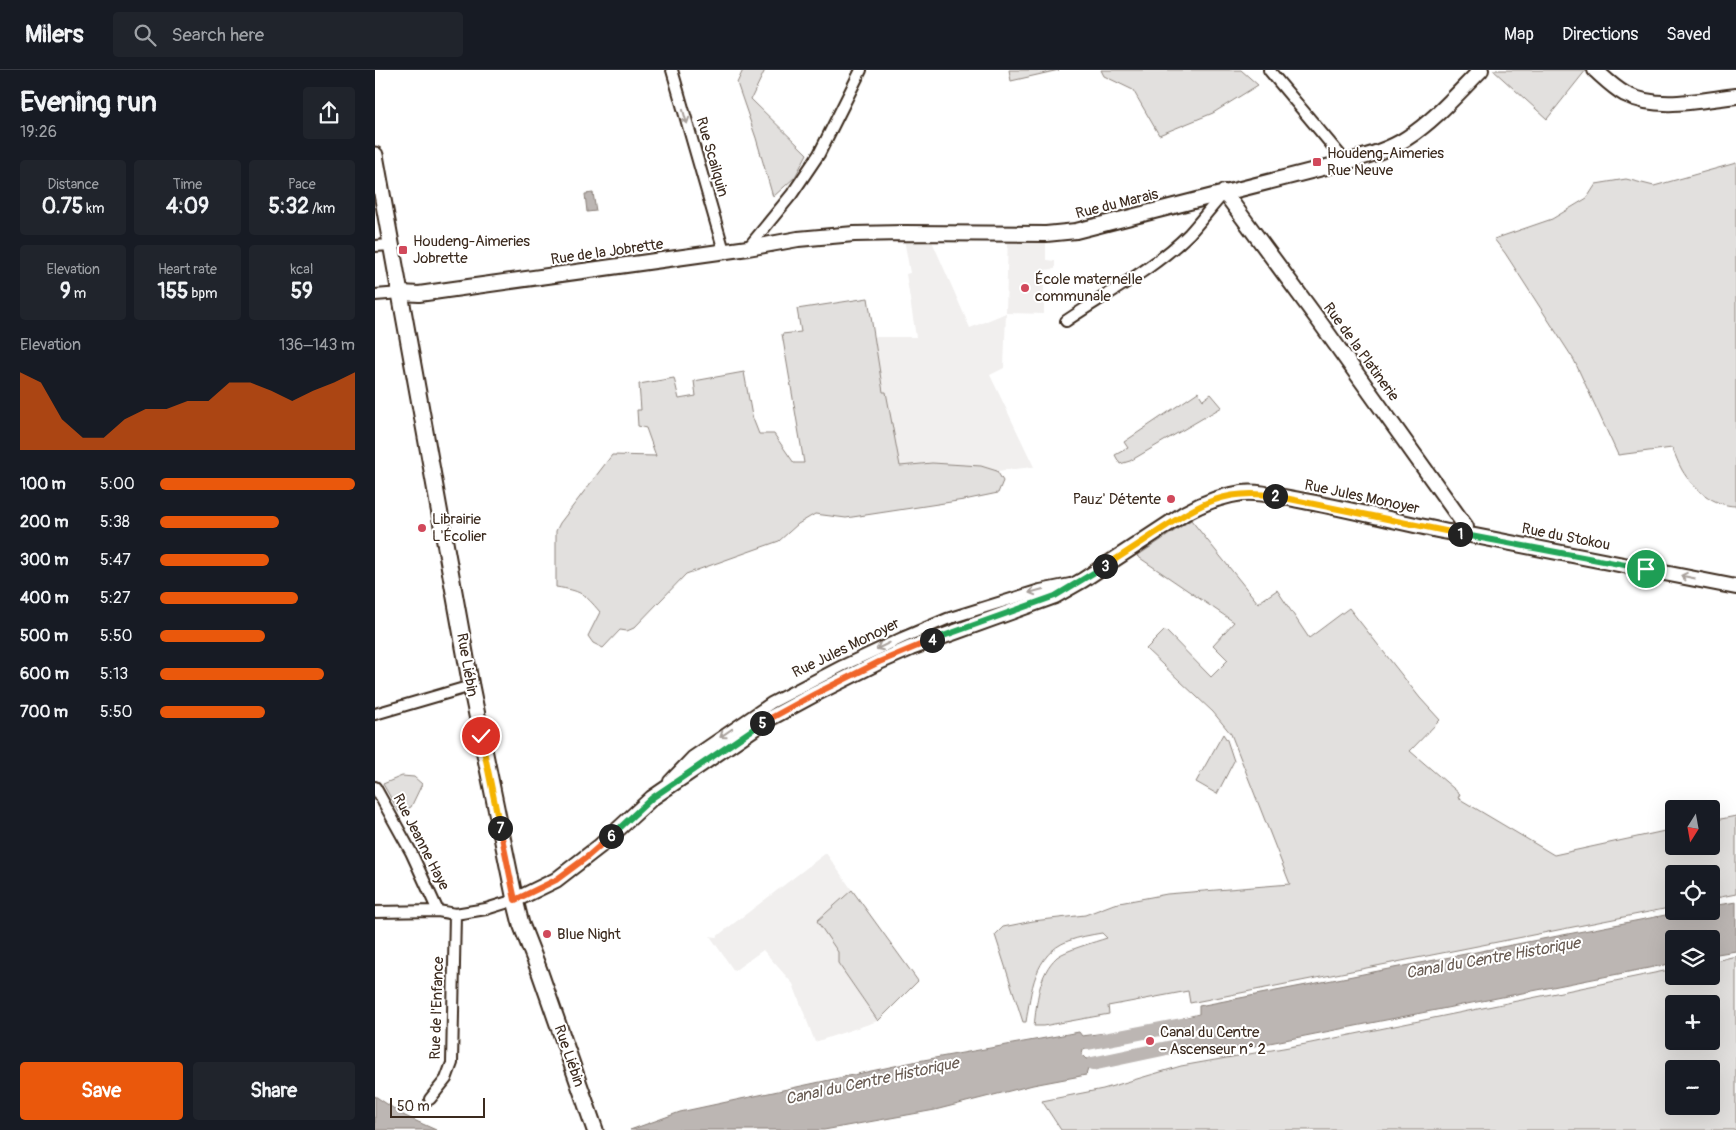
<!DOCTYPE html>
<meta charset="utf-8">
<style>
:root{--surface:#171b24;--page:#20242c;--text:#f1f3f6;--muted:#9ea1a6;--line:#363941;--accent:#ea580c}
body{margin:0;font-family:Pangolin,sans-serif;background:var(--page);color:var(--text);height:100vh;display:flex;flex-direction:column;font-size:19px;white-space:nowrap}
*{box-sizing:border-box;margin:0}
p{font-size:16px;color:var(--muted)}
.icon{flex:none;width:28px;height:28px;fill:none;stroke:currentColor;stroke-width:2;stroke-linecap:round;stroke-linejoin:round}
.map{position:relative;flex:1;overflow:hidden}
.drawer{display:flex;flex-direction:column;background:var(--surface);width:375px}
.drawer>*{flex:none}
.needle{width:32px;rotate:191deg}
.controls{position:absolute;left:1290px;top:730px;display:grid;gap:10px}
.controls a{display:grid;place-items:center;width:55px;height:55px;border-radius:5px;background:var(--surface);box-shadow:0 5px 20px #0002;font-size:25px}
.scale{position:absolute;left:15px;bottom:12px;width:95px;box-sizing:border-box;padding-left:5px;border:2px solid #3b2a1e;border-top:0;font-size:14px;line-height:18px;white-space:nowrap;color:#3b2a1e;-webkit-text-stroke:4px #fff;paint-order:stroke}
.pin{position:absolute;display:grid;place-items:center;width:42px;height:42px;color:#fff;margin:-21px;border:2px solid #fff;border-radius:50%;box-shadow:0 1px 5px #0007}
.km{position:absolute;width:25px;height:25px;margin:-12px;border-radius:50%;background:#222;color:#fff;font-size:14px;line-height:25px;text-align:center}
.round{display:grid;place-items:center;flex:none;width:52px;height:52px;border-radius:5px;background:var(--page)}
.head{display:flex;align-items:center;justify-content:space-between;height:85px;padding:0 20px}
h1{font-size:28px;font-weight:800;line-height:38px}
.stats{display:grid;grid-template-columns:repeat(3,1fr);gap:8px;height:85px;padding:5px 20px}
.stats div{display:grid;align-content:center;border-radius:5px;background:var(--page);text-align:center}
.stats b{font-size:21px;font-weight:800}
.stats small{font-size:14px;font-weight:400}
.stats p{font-size:14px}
.chart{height:140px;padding:10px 20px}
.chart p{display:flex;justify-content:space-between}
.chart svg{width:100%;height:90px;margin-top:5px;fill:var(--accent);opacity:.7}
.button{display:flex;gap:10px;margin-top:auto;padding:10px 20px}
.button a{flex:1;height:58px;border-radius:5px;background:var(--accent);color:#fff;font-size:20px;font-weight:800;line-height:58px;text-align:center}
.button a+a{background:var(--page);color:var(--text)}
ul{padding:0 20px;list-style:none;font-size:16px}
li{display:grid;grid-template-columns:80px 60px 1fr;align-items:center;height:38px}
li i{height:12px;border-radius:6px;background:var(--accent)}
header{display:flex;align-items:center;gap:30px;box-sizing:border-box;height:70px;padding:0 25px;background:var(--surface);border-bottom:1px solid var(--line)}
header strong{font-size:24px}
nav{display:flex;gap:28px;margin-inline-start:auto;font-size:18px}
.search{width:350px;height:45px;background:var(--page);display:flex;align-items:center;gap:12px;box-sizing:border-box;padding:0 18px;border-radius:5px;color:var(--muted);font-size:19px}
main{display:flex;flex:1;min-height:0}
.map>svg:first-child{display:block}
</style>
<header>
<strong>Milers</strong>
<div class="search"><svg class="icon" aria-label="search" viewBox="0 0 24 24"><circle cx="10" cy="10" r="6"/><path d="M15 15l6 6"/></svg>Search here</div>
<nav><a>Map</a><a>Directions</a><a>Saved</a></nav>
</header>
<main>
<section class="drawer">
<div class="head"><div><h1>Evening run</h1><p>19:26</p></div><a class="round"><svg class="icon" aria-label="share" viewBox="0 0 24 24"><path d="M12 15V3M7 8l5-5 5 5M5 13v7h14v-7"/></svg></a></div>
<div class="stats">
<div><p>Distance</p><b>0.75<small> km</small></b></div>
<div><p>Time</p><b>4:09</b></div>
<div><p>Pace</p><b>5:32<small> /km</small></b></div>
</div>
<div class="stats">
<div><p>Elevation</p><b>9<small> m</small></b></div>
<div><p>Heart rate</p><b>155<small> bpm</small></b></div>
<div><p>kcal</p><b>59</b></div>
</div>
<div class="chart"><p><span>Elevation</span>136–143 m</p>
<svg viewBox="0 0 160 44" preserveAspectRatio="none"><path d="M0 44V6L10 11L20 29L30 38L40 38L50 29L60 24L70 24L80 20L90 20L100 11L110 11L120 15L130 20L140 15L150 11L160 6V44z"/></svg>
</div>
<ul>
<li><b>100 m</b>5:00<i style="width:100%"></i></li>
<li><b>200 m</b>5:38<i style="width:61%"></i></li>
<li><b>300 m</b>5:47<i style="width:56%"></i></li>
<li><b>400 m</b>5:27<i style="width:71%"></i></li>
<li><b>500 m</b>5:50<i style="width:54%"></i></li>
<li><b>600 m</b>5:13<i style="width:84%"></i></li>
<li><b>700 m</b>5:50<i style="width:54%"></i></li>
</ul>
<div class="button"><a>Save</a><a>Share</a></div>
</section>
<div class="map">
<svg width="1361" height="1060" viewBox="0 0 1361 1060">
<rect width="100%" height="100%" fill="#fff"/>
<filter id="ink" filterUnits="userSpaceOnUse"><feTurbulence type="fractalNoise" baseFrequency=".02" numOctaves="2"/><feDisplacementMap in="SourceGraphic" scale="10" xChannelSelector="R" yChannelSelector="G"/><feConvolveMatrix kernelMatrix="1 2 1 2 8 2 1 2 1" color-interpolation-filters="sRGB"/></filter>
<g filter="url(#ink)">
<!-- built -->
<path fill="#f1efee" d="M553 162 595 258 631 243 633 164H671V190L680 191V199L669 200V244L631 243 629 298 615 305 659 397 622 401 606 396 557 393 525 397 511 323H508L499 267H541L531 204 535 203 528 163Z
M451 783 477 820 443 851 463 882V893L503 951 440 972 418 914 388 880 359 901 335 866 341 867Z"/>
<!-- green -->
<path fill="#e2e0de" stroke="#8e857e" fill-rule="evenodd" d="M368 0H390L376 29 432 84 420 107 398 127 381 68 362 13Z
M634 0H684L636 11Z
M726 0H866L883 15 838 43 784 65 758 20 729 6Z
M1118 0H1211L1172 49Z
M1361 93V436C1339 436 1318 419 1307 400 1303 393 1301 386 1297 378L1243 385 1199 290 1130 183 1119 169 1177 149 1212 128 1221 114 1251 109 1279 116Z
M493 228 508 322H511L525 396 557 393 606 396 622 401 628 411 623 423 589 430 471 448 440 444 423 454 404 471 311 504 259 558 252 561 245 560 228 578 218 573 213 566 225 542C209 523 206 521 181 517V461L185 453 237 385 281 386 271 358 263 356 262 340H266L264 314 299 308 304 329 321 326 319 311 369 302 377 346 384 364H399L419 393H429L407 264 426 262 422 239Z
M823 322 828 330 836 324 847 337 755 391 745 394 740 385 753 378 749 372Z
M816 450 883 533 902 520 934 568 974 538 1045 628 1065 650 1035 681 1085 724 1083 728 1179 785 1299 759V776H1336V751L1361 746V824L1336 829V804H1299V837L815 933 813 921 733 936 734 944 668 956H659C662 933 663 904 682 887 691 880 720 872 732 868L727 863C715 865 704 867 693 871 659 884 656 922 651 952H648L620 865 628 857 658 851 710 845 739 834 792 824 915 814 856 664 838 642 771 579 790 560 836 607 853 590 838 575 859 552 762 486Z
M848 664 852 670 859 691 842 724 821 712Z
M27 706 39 707 47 714 36 737 24 742 8 714Z
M477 820 543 911 503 951 463 893V882L442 851Z
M1361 886V1060H686L667 1031 728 1019 806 996 931 974 1299 899V906H1336V892ZM1299 934H1336V971H1299ZM1299 999H1336V1036H1299Z"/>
<!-- water -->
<path fill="#bcb6b3" stroke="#887e77" d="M218 123 221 141 212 142 210 124Z
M1361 832V881L1336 885V869H1299V893L834 985 832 980 828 978 814 980 812 969 828 966 829 960 825 956 810 959 808 948 824 944V936L1311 841H1336V836Z
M704 962 707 966 730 963 731 974 708 980 707 985 711 989 734 985 736 994 713 999 711 1005 658 1015 560 1040 449 1060H255L305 1042 543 991Z
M0 1026 30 1046 61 1060H0Z"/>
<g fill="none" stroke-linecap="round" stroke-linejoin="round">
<!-- canal -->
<path stroke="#bcb6b3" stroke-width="14" d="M713 973 827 951
M717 994 830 970"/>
<!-- street casing -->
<g stroke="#3b2a1e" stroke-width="14">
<path id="street" d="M297 0 349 181
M894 0 971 92
M0 176 16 175
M373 178 417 124 444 84 486 0
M0 225 26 223
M691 251C732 223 779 199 814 164 826 151 837 136 849 123
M0 644 96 616
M294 711 317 687 396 633 467 596 527 568 572 549 665 520 695 514
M0 717 36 782 63 841
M0 842 63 841 80 844 111 839 140 830
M55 1029 71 1009 77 993 80 844"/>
</g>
<!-- secondary casing -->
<g stroke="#3b2a1e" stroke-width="18">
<path id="secondary" d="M1220 0C1229 8 1239 18 1250 24 1283 41 1326 30 1361 26
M849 122 944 251 1091 457 1090 464
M26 223 44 224 79 219 373 178 423 169 479 164 528 163 671 164 701 161 971 92C992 86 1014 80 1032 68 1060 50 1083 23 1106 0
M140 830 181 810 225 776 277 728 390 651 440 624 504 592 536 578 680 526 708 510 810 443C828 433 846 426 867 423 885 421 906 427 924 430 974 439 1023 452 1073 462L1090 464 1361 517"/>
</g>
<!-- primary casing -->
<g stroke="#3b2a1e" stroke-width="19">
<path id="primary" d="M0 85 96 616 140 830 146 854 164 900 220 1060"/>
</g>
<!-- street -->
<use href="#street" stroke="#fff" stroke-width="10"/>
<!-- secondary -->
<use href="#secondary" stroke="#fff" stroke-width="14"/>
<!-- primary -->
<use href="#primary" stroke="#fff" stroke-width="15"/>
</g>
<!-- one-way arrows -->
<defs><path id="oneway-shaft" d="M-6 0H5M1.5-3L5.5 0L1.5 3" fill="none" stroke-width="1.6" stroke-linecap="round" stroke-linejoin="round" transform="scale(1.25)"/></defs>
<g stroke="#a79f9a">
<use href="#oneway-shaft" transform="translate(310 47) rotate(74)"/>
<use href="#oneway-shaft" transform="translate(1313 507) rotate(-169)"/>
<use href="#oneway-shaft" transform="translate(661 521) rotate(165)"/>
<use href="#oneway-shaft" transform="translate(508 576) rotate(154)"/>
<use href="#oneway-shaft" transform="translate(351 663) rotate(145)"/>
</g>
</g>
<g fill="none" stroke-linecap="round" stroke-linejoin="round" filter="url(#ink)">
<!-- split-1 casing -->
<g stroke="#fff" stroke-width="10">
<path id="split-1" d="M1085 464 1271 499"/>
</g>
<!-- split-2 casing -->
<g stroke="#fff" stroke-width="10">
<path id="split-2" d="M900 426 1085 464"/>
</g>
<!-- split-3 casing -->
<g stroke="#fff" stroke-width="10">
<path id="split-3" d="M730 496C747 485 763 475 779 464 821 437 847 417 900 426"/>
</g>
<!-- split-4 casing -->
<g stroke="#fff" stroke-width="10">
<path id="split-4" d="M557 570 680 526 730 496"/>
</g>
<!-- split-5 casing -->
<g stroke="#fff" stroke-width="10">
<path id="split-5" d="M387 653 440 624 504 592 557 570"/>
</g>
<!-- split-6 casing -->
<g stroke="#fff" stroke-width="10">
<path id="split-6" d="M236 766 277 728 387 653"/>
</g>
<!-- split-7 casing -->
<g stroke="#fff" stroke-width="10">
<path id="split-7" d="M125 758 140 830 181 810 212 787 236 766"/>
</g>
<!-- split-8 casing -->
<g stroke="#fff" stroke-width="10">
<path id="split-8" d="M106 666 125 758"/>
</g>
<!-- split-1 -->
<use href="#split-1" stroke="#22a559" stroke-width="6"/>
<!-- split-2 -->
<use href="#split-2" stroke="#f5b400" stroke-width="6"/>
<!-- split-3 -->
<use href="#split-3" stroke="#f5b400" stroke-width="6"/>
<!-- split-4 -->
<use href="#split-4" stroke="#22a559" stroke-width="6"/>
<!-- split-5 -->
<use href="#split-5" stroke="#f0652b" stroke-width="6"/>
<!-- split-6 -->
<use href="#split-6" stroke="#22a559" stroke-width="6"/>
<!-- split-7 -->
<use href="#split-7" stroke="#f0652b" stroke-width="6"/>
<!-- split-8 -->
<use href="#split-8" stroke="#f5b400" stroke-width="6"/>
</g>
<!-- markers -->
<g fill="#d1495b" stroke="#fff" stroke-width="2">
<rect x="937" y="87" width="10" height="10" rx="2.5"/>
<rect x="23" y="175" width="10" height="10" rx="2.5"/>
<circle cx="650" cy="218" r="5"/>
<circle cx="796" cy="429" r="5"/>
<circle cx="47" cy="458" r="5"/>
<circle cx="172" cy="864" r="5"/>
<circle cx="775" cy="971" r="5"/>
</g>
<g text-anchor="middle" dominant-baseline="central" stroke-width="4" stroke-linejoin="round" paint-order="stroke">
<!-- poi labels -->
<g font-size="15" fill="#3b2a1e" stroke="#fff" text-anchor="start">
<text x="952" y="83">Houdeng-Aimeries<tspan x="952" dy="17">Rue Neuve</tspan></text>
<text x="38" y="171">Houdeng-Aimeries<tspan x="38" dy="17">Jobrette</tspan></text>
<text x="660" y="209">École maternelle<tspan x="660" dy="17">communale</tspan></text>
<text x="786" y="429" text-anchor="end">Pauz' Détente</text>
<text x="57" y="449">Librairie<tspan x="57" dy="17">L'Écolier</tspan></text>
<text x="182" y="864">Blue Night</text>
<text x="785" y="962">Canal du Centre<tspan x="785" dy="17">- Ascenseur n° 2</tspan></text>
</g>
<!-- street labels -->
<g font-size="15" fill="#3b2a1e" stroke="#fff">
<text transform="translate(337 87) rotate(74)">Rue Scailquin</text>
<text transform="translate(742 134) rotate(-14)">Rue du Marais</text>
<text transform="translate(232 182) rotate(-8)">Rue de la Jobrette</text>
<text transform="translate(986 282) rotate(54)">Rue de la Platinerie</text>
<text transform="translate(987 427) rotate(12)">Rue Jules Monoyer</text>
<text transform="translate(1191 467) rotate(11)">Rue du Stokou</text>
<text transform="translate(471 578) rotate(-26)">Rue Jules Monoyer</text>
<text transform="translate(92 595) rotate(80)">Rue Liébin</text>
<text transform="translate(46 772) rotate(63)">Rue Jeanne Haye</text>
<text transform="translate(62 938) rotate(-88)">Rue de l'Enfance</text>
<text transform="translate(194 986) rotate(71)">Rue Liébin</text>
</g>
<!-- water labels -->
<g font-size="16" font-style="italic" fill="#685b52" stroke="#fff">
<text transform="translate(1118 888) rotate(-10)">Canal du Centre Historique</text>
<text transform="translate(497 1011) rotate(-12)">Canal du Centre Historique</text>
</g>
</g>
</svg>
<div class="controls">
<a><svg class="needle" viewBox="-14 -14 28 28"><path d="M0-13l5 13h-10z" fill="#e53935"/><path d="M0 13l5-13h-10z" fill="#9ea1a6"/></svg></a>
<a><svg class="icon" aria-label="locate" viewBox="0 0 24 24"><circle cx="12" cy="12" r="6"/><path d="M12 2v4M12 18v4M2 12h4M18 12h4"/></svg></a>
<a><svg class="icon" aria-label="layers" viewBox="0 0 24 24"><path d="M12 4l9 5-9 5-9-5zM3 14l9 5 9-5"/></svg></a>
<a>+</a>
<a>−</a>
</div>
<div class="scale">50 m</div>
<div class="pin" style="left:1271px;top:499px;background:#1e9e55"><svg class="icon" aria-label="arrive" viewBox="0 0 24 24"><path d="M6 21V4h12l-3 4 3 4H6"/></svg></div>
<div class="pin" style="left:106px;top:666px;background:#d93025"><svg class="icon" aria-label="check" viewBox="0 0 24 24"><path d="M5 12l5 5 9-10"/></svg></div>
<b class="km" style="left:1085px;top:464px">1</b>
<b class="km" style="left:900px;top:426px">2</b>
<b class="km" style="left:730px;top:496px">3</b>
<b class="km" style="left:557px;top:570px">4</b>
<b class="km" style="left:387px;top:653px">5</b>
<b class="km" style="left:236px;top:766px">6</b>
<b class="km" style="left:125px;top:758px">7</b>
</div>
</main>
